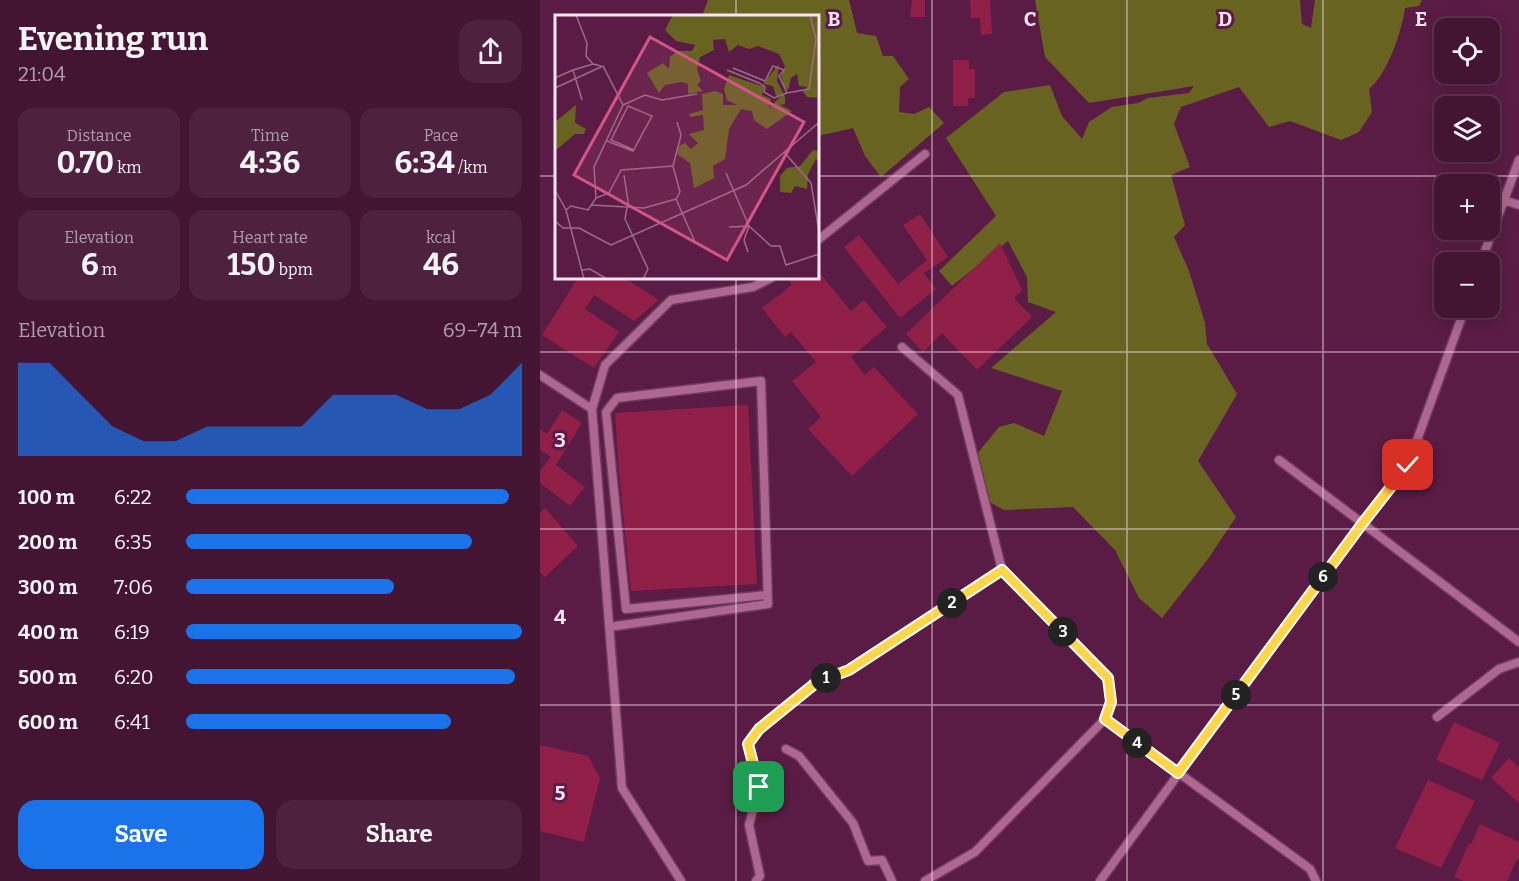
<!DOCTYPE html>
<meta charset="utf-8">
<style>
:root{--surface:#441533;--page:#4e223f;--text:#f1f3f6;--muted:#af9fac;--line:#5c344e;--accent:#1a73e8}
body{margin:0;font-family:Bitter,serif;background:var(--page);color:var(--text);height:100vh;display:flex;flex-direction:column;font-size:22px;white-space:nowrap}
*{box-sizing:border-box;margin:0}
p{font-size:20px;color:var(--muted)}
.icon{flex:none;width:33px;height:33px;fill:none;stroke:currentColor;stroke-width:2;stroke-linecap:round;stroke-linejoin:round}
.map{position:relative;flex:1;overflow:hidden}
.drawer{display:flex;flex-direction:column;background:var(--surface);width:540px}
.drawer>*{flex:none}
.controls{position:absolute;left:894px;top:18px;display:grid;gap:12px}
.controls a{display:grid;place-items:center;width:66px;height:66px;border-radius:12px;background:var(--surface);box-shadow:0 3px 15px #0003,0 0 0 2px var(--line);font-size:30px}
.pin{position:absolute;display:grid;place-items:center;width:51px;height:51px;color:#fff;margin:-26px;border-radius:12px;box-shadow:0 3px 9px #0006}
.km{position:absolute;width:30px;height:30px;margin:-15px;border-radius:50%;background:#222;color:#fff;font-size:16px;line-height:30px;text-align:center}
.round{display:grid;place-items:center;flex:none;width:63px;height:63px;border-radius:18px;background:var(--page)}
.head{display:flex;align-items:center;justify-content:space-between;height:102px;padding:0 18px}
h1{font-size:33px;font-weight:700;line-height:45px}
.stats{display:grid;grid-template-columns:repeat(3,1fr);gap:9px;height:102px;padding:6px 18px}
.stats div{display:grid;align-content:center;border-radius:15px;background:var(--page);text-align:center}
.stats b{font-size:30px;font-weight:700}
.stats small{font-size:16px;font-weight:400}
.stats p{font-size:16px}
.chart{height:168px;padding:12px 18px}
.chart p{display:flex;justify-content:space-between}
.chart svg{width:100%;height:108px;margin-top:6px;fill:var(--accent);opacity:.7}
.cta{display:flex;gap:12px;margin-top:auto;padding:12px 18px}
.cta a{flex:1;height:69px;border-radius:18px;background:var(--accent);color:#fff;font-size:24px;font-weight:700;line-height:69px;text-align:center}
.cta a+a{background:var(--page);color:var(--text)}
ul{padding:0 18px;list-style:none;font-size:20px}
li{display:grid;grid-template-columns:96px 72px 1fr;align-items:center;height:45px}
li i{height:15px;border-radius:8px;background:var(--accent)}
main{display:flex;flex:1;min-height:0}
.map>svg:first-child{display:block}
</style>
<main>
<section class="drawer">
<div class="head"><div><h1>Evening run</h1><p>21:04</p></div><a class="round"><svg class="icon" aria-label="share" viewBox="0 0 24 24"><path d="M12 15V3M7 8l5-5 5 5M5 13v7h14v-7"/></svg></a></div>
<div class="stats">
<div><p>Distance</p><b>0.70<small> km</small></b></div>
<div><p>Time</p><b>4:36</b></div>
<div><p>Pace</p><b>6:34<small> /km</small></b></div>
</div>
<div class="stats">
<div><p>Elevation</p><b>6<small> m</small></b></div>
<div><p>Heart rate</p><b>150<small> bpm</small></b></div>
<div><p>kcal</p><b>46</b></div>
</div>
<div class="chart"><p><span>Elevation</span>69–74 m</p>
<svg viewBox="0 0 160 44" preserveAspectRatio="none"><path d="M0 44V6L10 6L20 19L30 32L40 38L50 38L60 32L70 32L80 32L90 32L100 19L110 19L120 19L130 25L140 25L150 19L160 6V44z"/></svg>
</div>
<ul>
<li><b>100 m</b>6:22<i style="width:96%"></i></li>
<li><b>200 m</b>6:35<i style="width:85%"></i></li>
<li><b>300 m</b>7:06<i style="width:62%"></i></li>
<li><b>400 m</b>6:19<i style="width:100%"></i></li>
<li><b>500 m</b>6:20<i style="width:98%"></i></li>
<li><b>600 m</b>6:41<i style="width:79%"></i></li>
</ul>
<div class="cta"><a>Save</a><a>Share</a></div>
</section>
<div class="map">
<svg width="979" height="881" viewBox="0 0 979 881">
<rect width="100%" height="100%" fill="#5a1c44"/>
<!-- green -->
<path fill="#696321" d="M168 0H309L317 33 336 36 343 56H353L369 79 360 87 359 112 374 114 389 107 404 123 341 177 325 156 313 128 278 136V16H162Z
M495 0H760L762 24 771 28 775 0H882L879 6 865 8C862 31 847 75 829 89L832 112 819 132 801 140 750 121 729 127 699 87 641 107 634 124 650 167 631 175 645 225 634 237 649 271 665 323 667 344 697 394 658 461 696 517 668 559 622 618 599 598 575 550 533 507 464 510 448 501 437 454 459 427 474 423 504 436 522 391 451 368 516 312 488 302 487 277 468 241 412 286 399 271 456 216 406 138 464 92 510 85 522 116 542 139 549 122 572 107 598 103 608 98 649 93 654 86 549 103 505 57Z"/>
<!-- building -->
<path fill="#901f47" d="M372 0H385V17H370Z
M430 0H450L452 34 441 35 440 18H431Z
M413 60H429V69H435V98H428V106H413Z
M380 214 408 257 384 273 396 289 360 318 304 247 319 235 358 284 387 260 363 225Z
M460 243 482 290 474 298 492 317 437 370 402 333 383 352 366 334Z
M278 271 311 311 324 300 347 327 311 357 325 375 334 367 378 414 312 476 268 429 281 417 252 381 276 362 251 332 245 337 222 308 252 285 250 282 255 278H278Z
M38 278H84L119 300 94 321 54 295 45 309 79 332 54 368 2 335Z
M208 405 217 584 91 591 79 472 75 413Z
M22 410 42 423 16 465 45 487 30 506 0 483V471L11 457 0 450V429L7 434Z
M5 508 38 546 5 577 0 572V513Z
M914 722 960 743 942 780 896 760Z
M0 745 48 756 60 778 44 842 0 831Z
M969 758 979 767V803L951 778Z
M888 780 935 801 901 868 855 848Z
M940 824 979 842V860L977 859 967 881H924L914 877 929 843 931 844Z"/>
<g fill="none" stroke-linecap="round" stroke-linejoin="round">
<!-- minor casing -->
<g stroke="#6e3b5d" stroke-width="11">
<path id="minor" d="M964 200 979 205
M278 240 385 154
M941 262 979 160
M362 347 418 395 462 570
M0 375 52 409 82 788 141 881
M52 409 65 365 131 300 213 287 231 278
M739 460 979 642
M69 627 228 604 221 381 77 398 66 412 86 609 227 595
M897 717 959 669 979 662
M565 719 770 869 776 881
M246 749 259 756 313 823 328 861 342 860 352 881
M216 881 220 876 209 825 219 787 208 744 219 729 277 682 309 670 462 570 568 678 571 702 565 719 435 852 385 881
M560 881 822 524 868 465 925 308"/>
</g>
<!-- minor -->
<use href="#minor" stroke="#ad6790" stroke-width="8"/>
</g>
<g fill="none" stroke-linecap="round" stroke-linejoin="round">
<!-- route casing -->
<g stroke="#fff" stroke-width="12">
<path id="route" d="M219 787 208 744 219 729 277 682 309 670 462 570 568 678 571 702 565 719 638 773 822 524 868 465"/>
</g>
<!-- route -->
<use href="#route" stroke="#ffd54a" stroke-width="8"/>
</g>
<!-- grid -->
<path fill="none" stroke="#fbe3f0" stroke-width="1.5" stroke-opacity="0.55" d="M196 0V16M392 0V881M587 0V881M783 0V881M0 176H16M278 176H979M196 278V881M0 352H979M0 529H979M0 705H979"/>
<!-- overview -->
<g transform="translate(15 15)">
<rect width="264" height="264" fill="#5a1c44"/>
<path d="M118 0H264L262 83 252 82 248 77 252 72 244 71 242 59 236 63 233 75 229 72 226 61 230 51 224 39 203 31 194 34 183 30 174 37 170 24 158 25 159 35 145 42 142 54 146 66 142 70 148 76 133 79V69L126 67 110 70 104 78 92 58 108 48 114 54 115 42 122 36H137L140 30 121 26 110 15ZM224 49 222 66 230 82V89L225 90 237 96 212 114 199 105 197 96 186 94 174 114 170 144 158 151 159 163 139 173 135 148 122 139 124 131 130 128 136 134 143 128 134 119 149 115 148 100 135 102 134 99 148 95 147 79 160 76 168 79V90H182L172 85 169 74 174 60 209 72 207 80 216 84 214 93 226 81H221L218 71 208 69ZM21 90 20 108 31 114 29 119H20L0 136V107ZM258 135 264 136V147L261 144 253 159 252 174 240 171 236 178 225 177V161L232 153 245 151Z" fill="#696321"/>
<path fill="none" stroke="#9a6c89" stroke-width="1.5" d="M21 0 32 28 31 41 38 49M178 53 210 66 218 51 229 55 224 61 232 78 254 74 261 24 255 0M172 55 204 68 210 72 209 77 219 83 232 78M0 63 18 55M0 73 48 51 68 90 39 152 41 183M27 85 18 55 38 49 46 51M68 90 90 80 107 85 142 79M52 126 78 136 97 101 73 91 56 125 79 135M229 137 256 168 264 217M118 151 126 120 122 107M171 158 194 211 174 212M69 160 74 193M0 175 11 195 29 264M121 184 140 227M72 193 70 204 93 254 88 264M11 195 16 191 33 195 41 183 54 178 66 155 118 151 125 177 121 184 89 193 36 190M0 206 8 213H24L56 230 191 170 262 109 264 112M193 237 189 225 194 211 216 231H225L231 250 264 239M27 255 35 254 52 264M263 264 264 240"/>
<path fill="#d35588" fill-opacity="0.15" stroke="#d35588" stroke-width="3" d="M95 22 249 107 172 245 19 160Z"/>
<rect width="264" height="264" fill="none" stroke="#fbe3f0" stroke-width="3"/>
</g>
<g font-size="20" text-anchor="middle" font-weight="bold" fill="#fbe3f0" stroke="#5a1c44" stroke-width="6" stroke-linejoin="round" paint-order="stroke">
<text x="294" y="26">B</text>
<text x="490" y="26">C</text>
<text x="685" y="26">D</text>
<text x="881" y="26">E</text>
<text x="20" y="447">3</text>
<text x="20" y="624">4</text>
<text x="20" y="800">5</text>
</g>
</svg>
<div class="controls">
<a><svg class="icon" aria-label="locate" viewBox="0 0 24 24"><circle cx="12" cy="12" r="6"/><path d="M12 2v4M12 18v4M2 12h4M18 12h4"/></svg></a>
<a><svg class="icon" aria-label="layers" viewBox="0 0 24 24"><path d="M12 4l9 5-9 5-9-5zM3 14l9 5 9-5"/></svg></a>
<a>+</a>
<a>−</a>
</div>
<div class="pin" style="left:219px;top:787px;background:#1e9e55"><svg class="icon" aria-label="arrive" viewBox="0 0 24 24"><path d="M6 21V4h12l-3 4 3 4H6"/></svg></div>
<div class="pin" style="left:868px;top:465px;background:#d93025"><svg class="icon" aria-label="check" viewBox="0 0 24 24"><path d="M5 12l5 5 9-10"/></svg></div>
<b class="km" style="left:286px;top:678px">1</b>
<b class="km" style="left:412px;top:603px">2</b>
<b class="km" style="left:523px;top:632px">3</b>
<b class="km" style="left:597px;top:743px">4</b>
<b class="km" style="left:696px;top:695px">5</b>
<b class="km" style="left:783px;top:577px">6</b>
</div>
</main>
